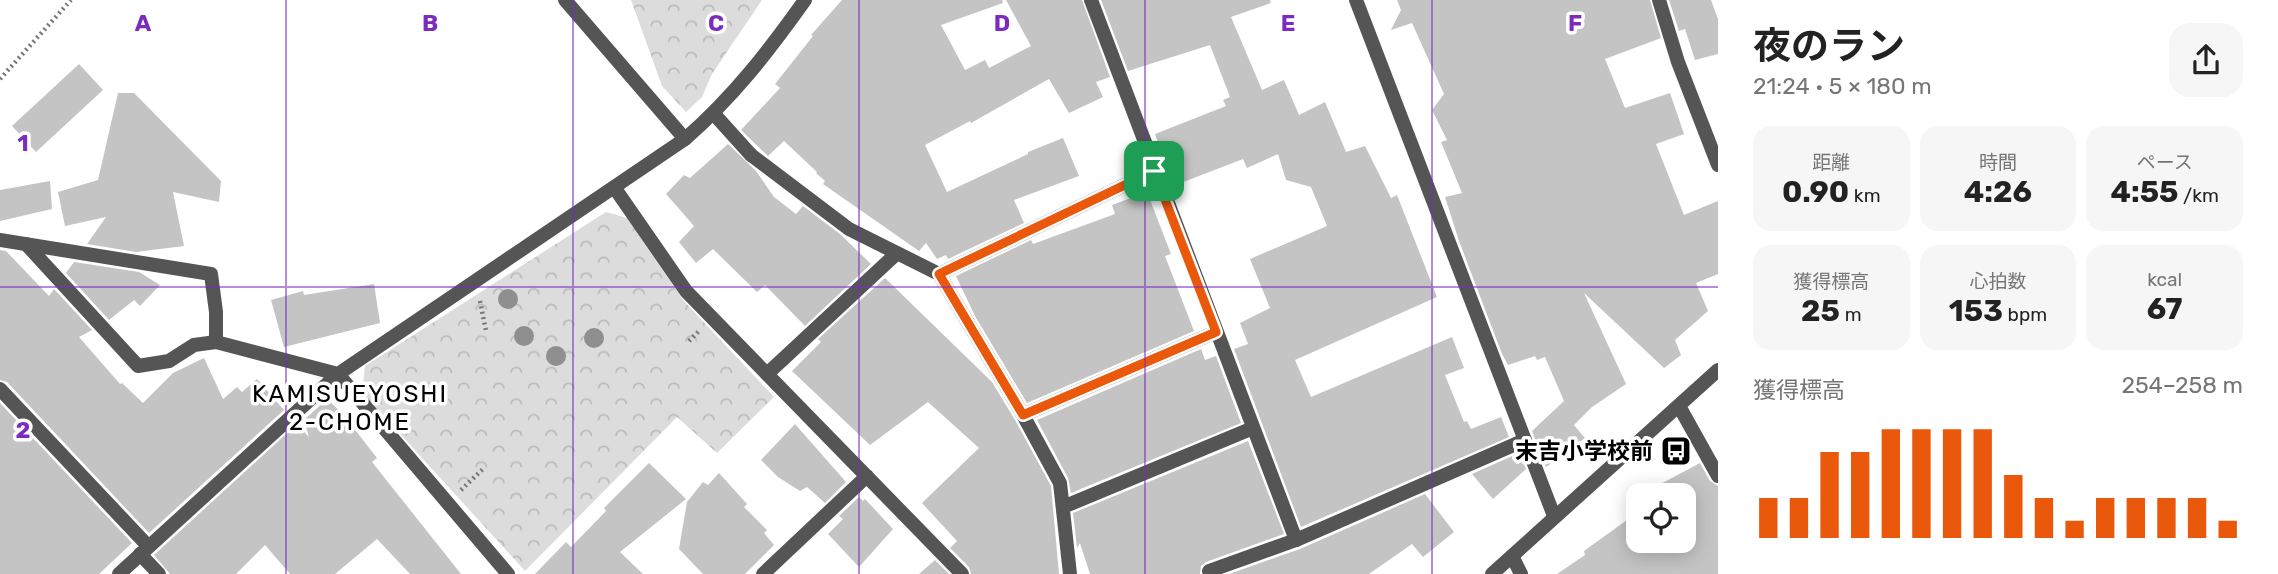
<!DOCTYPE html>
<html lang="ja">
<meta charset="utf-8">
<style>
:root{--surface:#fff;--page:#f6f6f6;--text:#222;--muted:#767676;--accent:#ea580c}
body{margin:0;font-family:Rubik,"Noto Sans JP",sans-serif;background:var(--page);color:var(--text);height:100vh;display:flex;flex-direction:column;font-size:26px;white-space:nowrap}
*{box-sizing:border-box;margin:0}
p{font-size:23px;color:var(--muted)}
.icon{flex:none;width:38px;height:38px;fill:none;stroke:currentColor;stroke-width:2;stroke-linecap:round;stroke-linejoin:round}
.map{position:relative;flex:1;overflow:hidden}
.panel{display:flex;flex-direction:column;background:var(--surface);width:560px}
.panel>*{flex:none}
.fabs{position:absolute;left:1626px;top:483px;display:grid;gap:14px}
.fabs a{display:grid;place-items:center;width:70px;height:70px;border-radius:14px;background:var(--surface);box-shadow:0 4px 18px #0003;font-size:35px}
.pin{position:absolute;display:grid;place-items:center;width:60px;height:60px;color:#fff;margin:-30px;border-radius:14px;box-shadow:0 4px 10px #0006}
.round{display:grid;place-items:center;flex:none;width:74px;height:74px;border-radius:21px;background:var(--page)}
.overview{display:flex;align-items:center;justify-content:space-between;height:119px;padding:0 35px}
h1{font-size:38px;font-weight:700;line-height:52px}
.stats{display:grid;grid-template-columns:repeat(3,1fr);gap:10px;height:119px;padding:7px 35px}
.stats div{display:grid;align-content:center;border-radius:18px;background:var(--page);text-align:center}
.stats b{font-size:30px;font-weight:700}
.stats small{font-size:19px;font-weight:400}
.stats p{font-size:19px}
.chart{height:196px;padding:14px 35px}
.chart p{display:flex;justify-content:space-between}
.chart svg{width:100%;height:126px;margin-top:7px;stroke:var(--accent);stroke-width:6}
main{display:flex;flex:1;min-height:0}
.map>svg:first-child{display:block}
</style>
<main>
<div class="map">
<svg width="1718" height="574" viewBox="0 0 1718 574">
<defs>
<pattern id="park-crowns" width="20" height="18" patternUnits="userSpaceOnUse" patternTransform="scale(1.75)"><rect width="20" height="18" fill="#dcdcdc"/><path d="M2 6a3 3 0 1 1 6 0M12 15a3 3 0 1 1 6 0" fill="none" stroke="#bbb"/></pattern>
</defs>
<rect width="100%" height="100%" fill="#fff"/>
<!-- park -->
<path fill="url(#park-crowns)" d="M631 0H762L712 74 702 97 686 112 662 86Z
M606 212 627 218 683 300 774 397 717 453 677 417 525 571 362 392 365 366Z"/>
<!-- building -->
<path fill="#c4c4c4" d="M842 0H1002L1003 3 941 25 965 70 985 60 989 68 1031 46 1006 0H1082L1110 77 1096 82 1103 97 1069 113 1049 79 971 123 970 121 925 145 947 192 1028 154V152L1063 138 1079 176 1014 200 1024 223 948 259 946 255 937 259 926 243 919 251 823 184 825 181 816 173 817 172 784 141 768 156 741 130 780 88 775 84 813 36 811 35Z
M1101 0H1270L1271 3 1231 17 1262 90 1284 80 1299 115 1325 102 1346 152 1365 146 1391 198 1397 195 1437 297 1295 360 1311 397 1452 337 1464 368 1445 375 1464 422 1467 421 1471 429 1501 417 1509 437 1301 527 1234 349 1248 344 1240 323 1270 308 1250 259 1327 226 1311 187 1286 180 1278 154 1247 168 1243 159 1173 186 1155 134 1226 106 1223 100 1230 97 1210 45 1128 71Z
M1397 0H1650L1661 38 1605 59 1625 108 1670 93 1684 134 1656 144 1684 215 1718 201V274L1696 283 1708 311 1675 340 1681 355 1664 368 1584 293 1626 384 1592 407 1574 425 1585 438 1546 467 1532 431 1564 401 1545 357 1537 360 1535 356 1508 365 1502 354 1459 241 1445 197 1462 193 1441 142 1447 140 1432 110 1444 94 1412 23 1391 30 1401 10Z
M1669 0H1711L1718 19V54L1695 60 1685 29 1679 31Z
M79 64 103 90 36 152 12 126Z
M118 93H134L221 181 219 202 173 192 184 246 136 252 87 244 106 217 65 226 58 192 98 180Z
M728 144 756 171 774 197 796 214 803 206 840 234 871 264 805 326 765 285 757 292 713 249 696 263 679 242 694 226 666 194 684 175 690 178Z
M50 181 52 209 0 221V190Z
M1147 192 1171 254 1165 256 1194 331 1027 403 975 316 956 276 1031 240 1033 244 1115 214 1112 205Z
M0 250 6 251 49 296 54 289 92 330 79 337 120 384 122 383 143 403 173 373 204 358 223 399 237 387 242 392 257 379 284 410 149 533 7 382 0 380Z
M74 262 139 272 160 285 140 306 134 300 109 320 66 273Z
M885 278 992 382 1015 420 1051 486 1059 574H971L969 567 950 548 957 541 922 503 979 448 928 402 870 445 792 371 821 342 818 339Z
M374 284 380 323 284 347 271 300 303 291 304 295Z
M1201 349 1205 360 1216 356 1241 423 1071 493 1068 478 1037 420Z
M327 399 342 413 377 458 372 462 461 574H410L377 539 335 574H290L265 545 236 574H170L154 555 297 424 309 437 304 420Z
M0 403 132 543 99 574H0Z
M795 424 846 482 825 503 807 487 800 491 778 477 761 460Z
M1248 441 1284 534 1206 562 1201 566 1200 574H1090L1080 543 1077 548 1073 513Z
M1519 453 1526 469 1493 499 1472 474Z
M649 463 686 499 620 552 643 574H535L566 542 571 547 606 511 604 508Z
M1700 463 1710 481 1718 486V574H1557L1585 555 1584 551 1638 512V541H1684V495H1640Z
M719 473 747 504 744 507 767 530 764 533 774 545 745 574H703L679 549 687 502 703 482 708 485Z
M1425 494 1454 532 1423 557 1412 544 1369 574H1229L1300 549Z
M859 497 863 501 865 499 893 529 859 567 828 534 843 519 839 516Z
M935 560 949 574H919Z"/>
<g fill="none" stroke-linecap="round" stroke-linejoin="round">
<!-- path -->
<path stroke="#777" stroke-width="4.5" stroke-dasharray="2 3.5" stroke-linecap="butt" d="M0 79 71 0
M480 301 486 331
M689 341 699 331
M461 490 484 468"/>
<!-- service -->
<path stroke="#555" stroke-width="14" d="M565 0 685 139
M751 155 849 229 939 274 1023 415 1060 483 1070 574
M26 244 138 366 169 361 194 345 216 342
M939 274 1154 171
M767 374 896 254
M1679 406 1718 476
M1023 415 1216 332
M1063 507 1253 428
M140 554 159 574
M1211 574 1209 571 1296 540 1525 440"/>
<!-- minor -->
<path stroke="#555" stroke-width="14" d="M1091 0 1296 540
M1356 0 1554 516
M1659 0 1678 62 1718 165
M714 114 751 155
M614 187 686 291 962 574
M0 240 211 274 216 312V342L338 374 508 574
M0 389 148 546
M1512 556 1521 574
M119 574 338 374 685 139C733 97 768 52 805 0
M763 574 867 476"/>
<!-- tertiary -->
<path stroke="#555" stroke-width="14" d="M1492 574 1718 370"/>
</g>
<!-- trees -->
<g fill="#8f8f8f">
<circle cx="508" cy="299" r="10"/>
<circle cx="524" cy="336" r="10"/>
<circle cx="594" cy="338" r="10"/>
<circle cx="556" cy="356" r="10"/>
</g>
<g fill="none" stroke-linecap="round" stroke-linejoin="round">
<!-- route casing -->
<g stroke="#fff" stroke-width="14">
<path id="route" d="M1154 171 1216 332 1023 415 939 274Z"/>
</g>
<!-- route -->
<use href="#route" stroke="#ea580c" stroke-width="9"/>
</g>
<!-- grid -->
<path fill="none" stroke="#7b2cbf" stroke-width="2" stroke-opacity="0.55" d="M286 0V574M573 0V574M859 0V574M1145 0V574M1432 0V574M0 287H1718"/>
<!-- icons -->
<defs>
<g id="bus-square" transform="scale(1.575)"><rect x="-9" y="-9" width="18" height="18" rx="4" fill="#000" stroke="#fff"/><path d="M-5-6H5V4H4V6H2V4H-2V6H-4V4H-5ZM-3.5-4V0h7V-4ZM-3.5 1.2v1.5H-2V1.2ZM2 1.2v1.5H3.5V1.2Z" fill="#fff"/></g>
</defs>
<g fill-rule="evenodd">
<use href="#bus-square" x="1676" y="451"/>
</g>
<g text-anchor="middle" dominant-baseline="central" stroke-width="7" stroke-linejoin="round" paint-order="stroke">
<!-- poi labels -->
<g font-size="23" font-weight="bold" fill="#000" stroke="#fff" text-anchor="end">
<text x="1653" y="451">末吉小学校前</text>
</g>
<!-- neighbourhood labels -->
<g font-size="24" letter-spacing="2" fill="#000" stroke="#fff">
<text x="350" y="394">KAMISUEYOSHI<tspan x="350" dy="28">2-CHOME</tspan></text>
</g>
</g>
<g font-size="23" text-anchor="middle" font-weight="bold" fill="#7b2cbf" stroke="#fff" stroke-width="7" stroke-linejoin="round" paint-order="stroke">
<text x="143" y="31">A</text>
<text x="430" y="31">B</text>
<text x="716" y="31">C</text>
<text x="1002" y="31">D</text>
<text x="1288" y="31">E</text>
<text x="1575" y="31">F</text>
<text x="23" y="151">1</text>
<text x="23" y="438">2</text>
</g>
</svg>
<div class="fabs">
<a><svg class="icon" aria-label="locate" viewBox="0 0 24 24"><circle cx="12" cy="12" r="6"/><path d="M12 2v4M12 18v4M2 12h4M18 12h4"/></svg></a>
</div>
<div class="pin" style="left:1154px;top:171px;background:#1e9e55"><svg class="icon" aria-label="arrive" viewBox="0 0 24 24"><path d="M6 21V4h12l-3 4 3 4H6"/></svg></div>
</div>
<section class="panel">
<div class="overview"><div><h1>夜のラン</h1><p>21:24 · 5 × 180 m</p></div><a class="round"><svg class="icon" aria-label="share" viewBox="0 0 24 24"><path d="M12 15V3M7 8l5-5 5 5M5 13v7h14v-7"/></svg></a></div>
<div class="stats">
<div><p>距離</p><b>0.90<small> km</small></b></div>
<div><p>時間</p><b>4:26</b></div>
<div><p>ペース</p><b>4:55<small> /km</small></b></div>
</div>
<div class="stats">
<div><p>獲得標高</p><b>25<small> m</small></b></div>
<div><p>心拍数</p><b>153<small> bpm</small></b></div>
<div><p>kcal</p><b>67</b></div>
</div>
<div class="chart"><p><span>獲得標高</span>254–258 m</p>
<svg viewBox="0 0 160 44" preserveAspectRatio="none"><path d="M5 44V30M15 44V30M25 44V14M35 44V14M45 44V6M55 44V6M65 44V6M75 44V6M85 44V22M95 44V30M105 44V38M115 44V30M125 44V30M135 44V30M145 44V30M155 44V38"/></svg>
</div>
</section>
</main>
